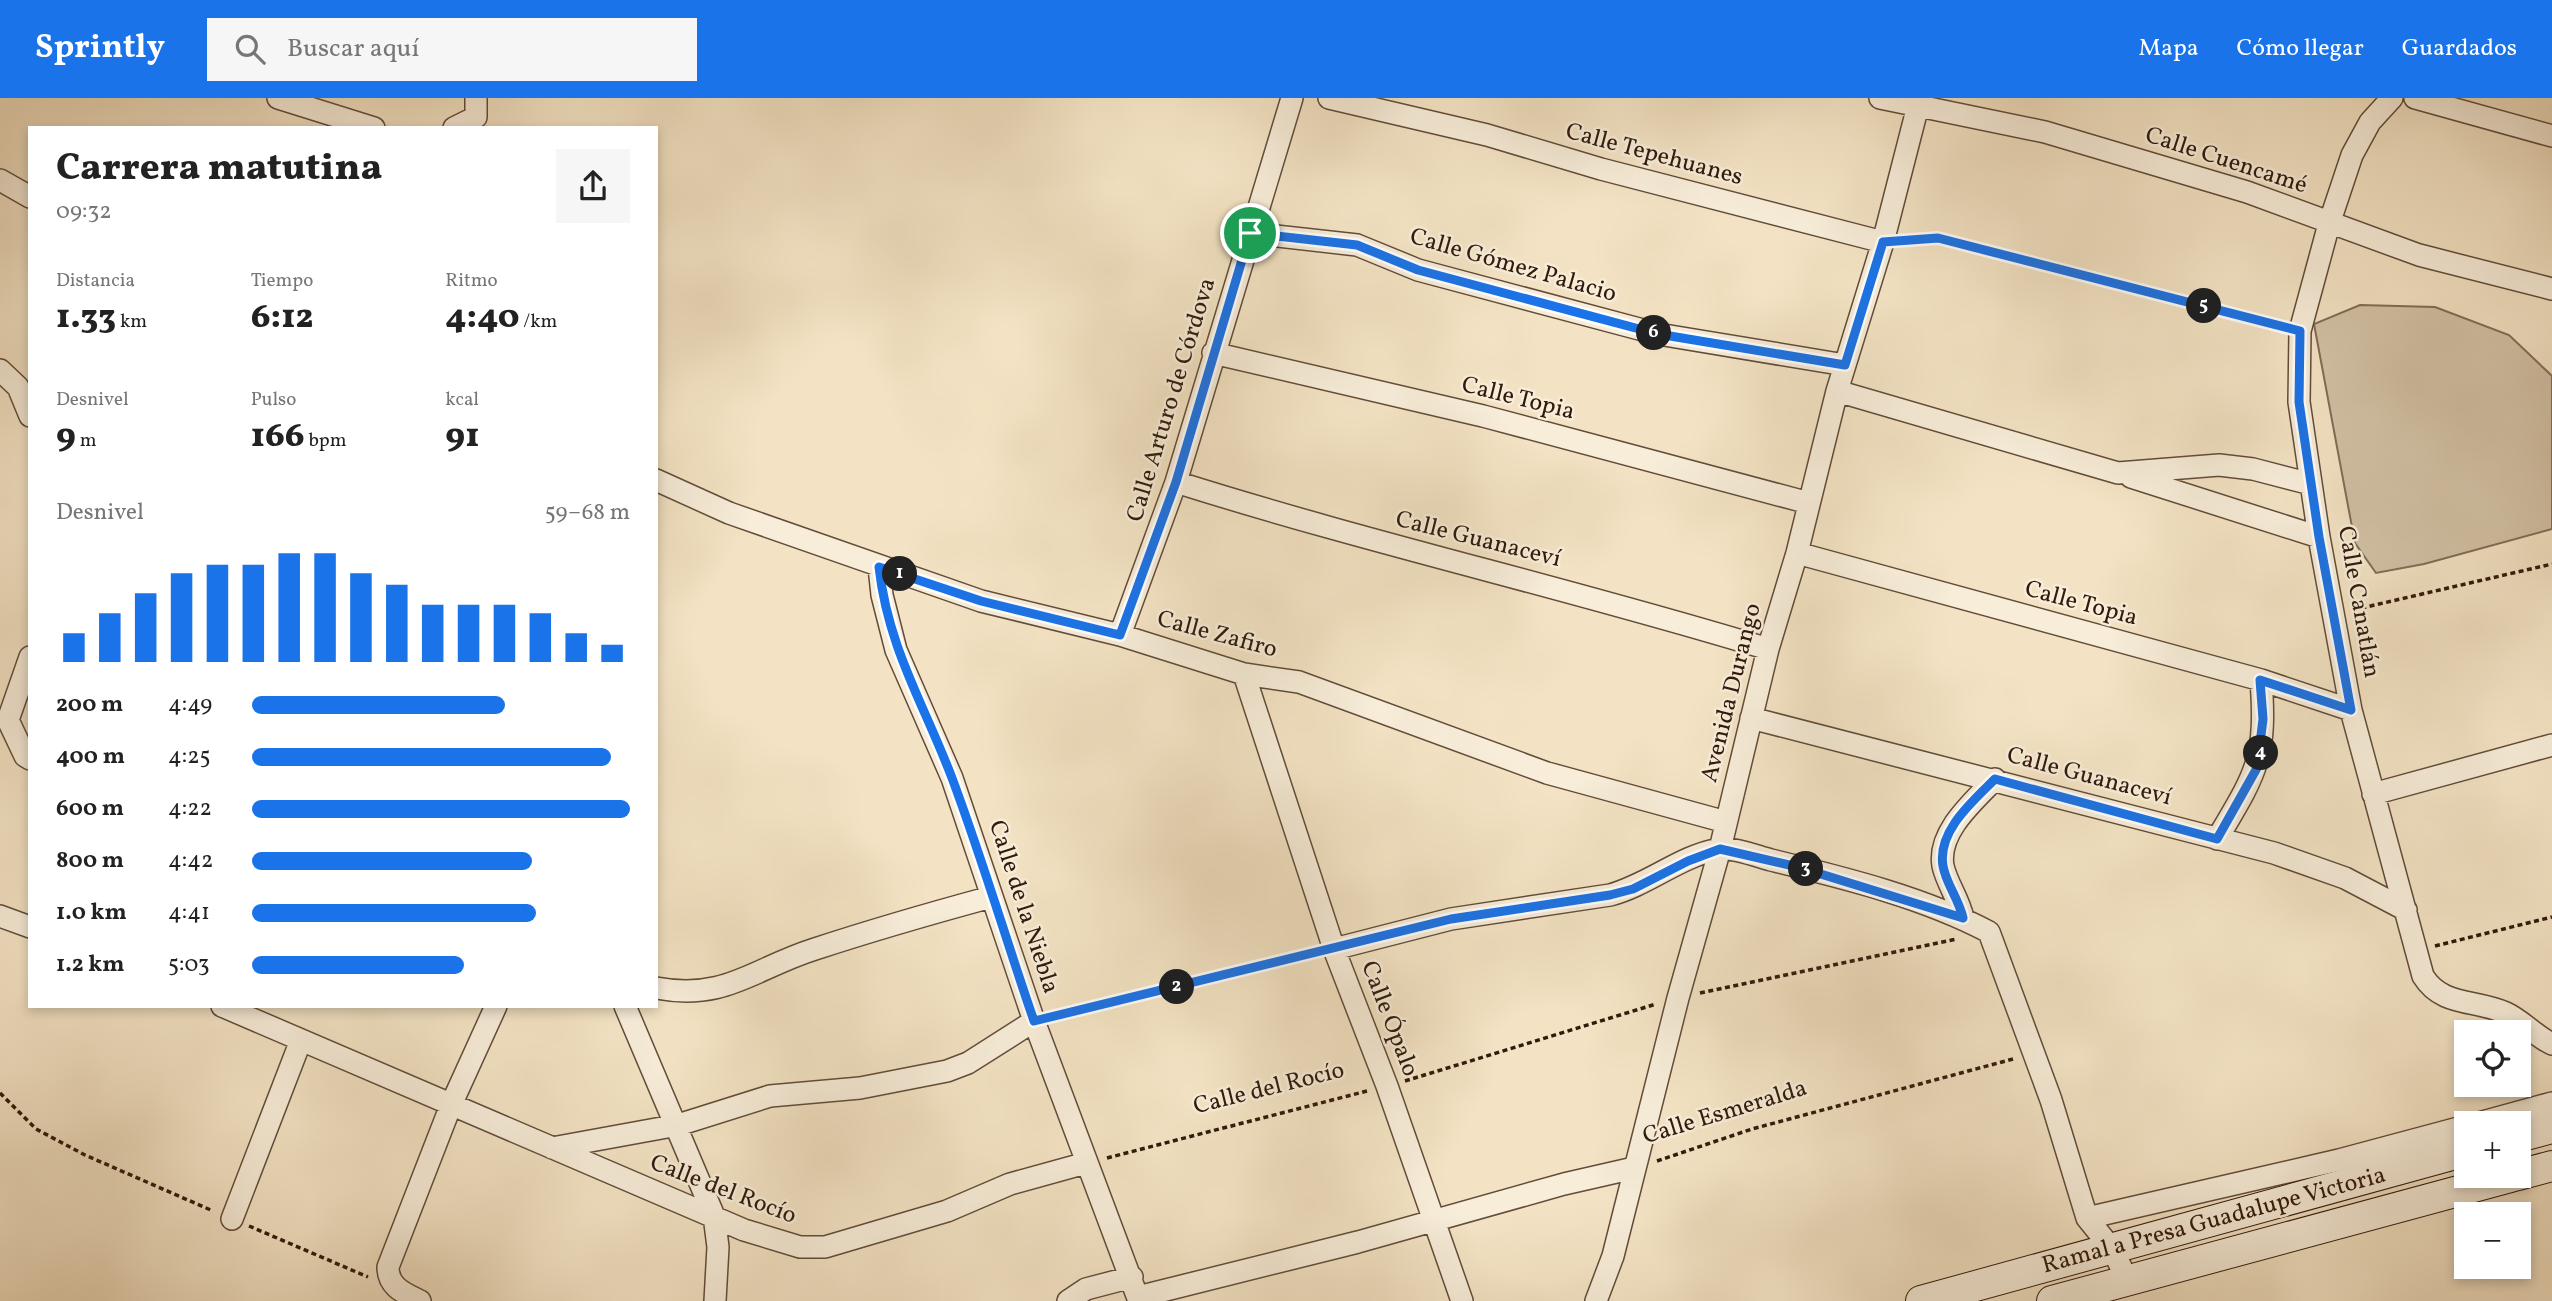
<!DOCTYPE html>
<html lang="es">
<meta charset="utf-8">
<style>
:root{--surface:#fff;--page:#f6f6f6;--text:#222;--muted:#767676;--accent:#1a73e8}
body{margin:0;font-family:Vollkorn,serif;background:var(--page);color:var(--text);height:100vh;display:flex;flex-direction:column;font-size:26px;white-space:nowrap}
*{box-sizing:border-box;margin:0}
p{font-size:23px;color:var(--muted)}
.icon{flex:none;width:38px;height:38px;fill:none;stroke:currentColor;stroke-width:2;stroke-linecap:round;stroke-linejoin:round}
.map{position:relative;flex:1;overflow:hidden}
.sheet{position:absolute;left:28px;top:28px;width:630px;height:882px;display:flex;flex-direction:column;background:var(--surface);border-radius:0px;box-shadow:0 4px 10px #0003}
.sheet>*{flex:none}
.tools{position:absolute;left:2454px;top:922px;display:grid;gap:14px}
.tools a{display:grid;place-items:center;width:77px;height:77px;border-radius:0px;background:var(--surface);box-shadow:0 4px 10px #0003;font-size:35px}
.pin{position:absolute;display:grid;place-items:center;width:60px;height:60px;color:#fff;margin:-30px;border:4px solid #fff;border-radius:50%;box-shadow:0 2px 7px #0007}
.km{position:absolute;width:35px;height:35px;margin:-18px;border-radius:50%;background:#222;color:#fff;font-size:19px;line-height:35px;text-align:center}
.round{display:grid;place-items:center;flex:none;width:74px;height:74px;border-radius:0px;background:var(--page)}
.headline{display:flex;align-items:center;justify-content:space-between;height:119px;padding:0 28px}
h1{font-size:38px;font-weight:800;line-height:52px}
.figures{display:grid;grid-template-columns:repeat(3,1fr);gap:10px;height:119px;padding:7px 28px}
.figures div{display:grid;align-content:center}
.figures b{font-size:35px;font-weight:800}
.figures small{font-size:19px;font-weight:400}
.figures p{font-size:19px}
.chart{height:196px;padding:14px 28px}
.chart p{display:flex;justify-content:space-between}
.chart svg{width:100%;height:126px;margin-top:7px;stroke:var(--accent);stroke-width:6}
ul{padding:0 28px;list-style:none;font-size:23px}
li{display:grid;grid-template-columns:112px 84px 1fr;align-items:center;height:52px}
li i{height:18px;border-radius:9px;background:var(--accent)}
header{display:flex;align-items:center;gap:42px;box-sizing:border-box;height:98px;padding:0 35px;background:var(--accent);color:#fff}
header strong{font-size:33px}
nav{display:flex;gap:38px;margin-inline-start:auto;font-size:24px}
.search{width:490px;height:63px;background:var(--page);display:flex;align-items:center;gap:18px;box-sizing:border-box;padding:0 24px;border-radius:0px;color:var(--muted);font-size:26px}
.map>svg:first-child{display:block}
</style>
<header>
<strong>Sprintly</strong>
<div class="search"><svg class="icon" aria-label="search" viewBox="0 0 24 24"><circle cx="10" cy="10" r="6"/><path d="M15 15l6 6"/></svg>Buscar aquí</div>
<nav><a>Mapa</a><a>Cómo llegar</a><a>Guardados</a></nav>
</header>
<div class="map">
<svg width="2552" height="1203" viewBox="0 0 2552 1203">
<rect width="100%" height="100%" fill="#f3e3c4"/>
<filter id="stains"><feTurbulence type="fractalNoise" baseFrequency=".00286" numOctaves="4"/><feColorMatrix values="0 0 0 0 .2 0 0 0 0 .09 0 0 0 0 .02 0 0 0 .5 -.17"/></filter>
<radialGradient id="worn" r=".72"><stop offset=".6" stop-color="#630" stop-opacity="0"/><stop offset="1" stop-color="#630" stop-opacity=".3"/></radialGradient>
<!-- green -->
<path fill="#d2c1a5" stroke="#826d58" stroke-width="2" d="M2360 207 2435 209 2509 237 2552 278V431L2424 466 2376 475 2355 445 2314 226Z"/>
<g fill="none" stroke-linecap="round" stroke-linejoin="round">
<!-- street casing -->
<g stroke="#624c39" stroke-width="24">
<path id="street" d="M278 0 374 30
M1329 0 1487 37 1601 71 1883 144
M1880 0 2045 34 2247 94 2419 157 2552 191
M2392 0 2370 24 2352 57 2329 126 2300 233 2299 304 2319 439 2351 612 2423 878C2442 909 2475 901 2506 915 2523 923 2535 938 2552 946
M2415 0 2552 38
M454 30 476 19V0
M0 82 30 99
M1250 135 1357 147 1418 172 1658 236 1845 267
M1213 255 1483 318 1809 405
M0 272 18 289 30 318
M1837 293 2118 375 2219 367 2253 371 2311 386
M2131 379 2319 439
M656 382 729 415 981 503 1120 537 1244 576 1299 584 1547 675 1726 724
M1176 384C1372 446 1572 491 1768 551
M1797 455 2261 582 2351 612
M879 469 882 497 896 552 952 680 1034 923 1139 1203
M1120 537 1176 384 1292 0
M30 559 8 622 25 658 30 661
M1244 576 1334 851 1387 988 1462 1203
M1751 620 2274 755 2345 780 2406 812
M2373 696 2552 647
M2217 741C2256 675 2267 661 2261 582
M0 818 30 829
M1963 820C1959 801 1947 786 1943 768 1937 734 1974 703 1995 681
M1334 851 1451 821 1610 797C1648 787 1680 758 1719 751 1733 749 1756 758 1771 762 1844 780 1923 799 1989 834L2051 1002 2087 1120 2112 1151 2128 1183
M656 890C726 903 754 870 815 851 873 832 932 815 991 799
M222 908 744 1132 800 1149H825L947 1113 1010 1086 1086 1065
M625 908 714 1118 718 1149 715 1203
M2475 1026 2552 1005
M552 1050 678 1027 770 998 860 990 947 973 968 965 1034 923
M2087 1120 2339 1062 2466 1028
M232 1121 301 942
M1138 1199 1358 1144 1564 1086 1634 1070
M420 1203C404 1195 388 1189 388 1169L451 1007 496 908
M1068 1203 1086 1191 1132 1179
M1596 1203 1613 1158 1678 900 1720 751 1768 551 1797 455 1837 293 1883 144 1920 0"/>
</g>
<!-- secondary casing -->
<g stroke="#31190b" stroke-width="32">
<path id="secondary" d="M2518 1039 2552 1030
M2518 1077 2552 1068
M1921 1203 2466 1053
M2052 1203 2514 1078"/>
</g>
<!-- path -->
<path stroke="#31190b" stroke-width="3.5" stroke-dasharray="5 3.5" stroke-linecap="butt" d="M1904 143 1938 140 2281 228
M2353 512 2552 466
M2435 848 2552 819
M1700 895 1957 841
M1054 918 1315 855
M1405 983 1656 906
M0 995 36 1031 85 1057 213 1113
M1107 1060 1367 993
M1657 1063 1752 1031 2013 961
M249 1128 368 1179"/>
<!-- street -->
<use href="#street" stroke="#f7edd9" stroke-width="21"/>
<!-- secondary -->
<use href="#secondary" stroke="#f7edd9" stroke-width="30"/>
</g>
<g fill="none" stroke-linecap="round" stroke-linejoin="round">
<!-- route casing -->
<g stroke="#fff" stroke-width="14">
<path id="route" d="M1250 135 1357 147 1418 172 1658 236 1845 267 1883 144 1938 140 2300 233 2299 304 2319 439 2351 612 2260 582 2263 621 2257 670 2217 741 1995 681C1973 703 1937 733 1943 768 1946 786 1959 801 1963 820L1798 769 1720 751 1688 763 1633 791 1610 797 1451 821 1034 923C1006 842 982 760 952 680 924 606 888 550 879 469L981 503 1120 537 1176 384Z"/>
</g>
<!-- route -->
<use href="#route" stroke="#1a73e8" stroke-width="9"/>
</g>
<g text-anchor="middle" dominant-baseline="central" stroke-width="5" stroke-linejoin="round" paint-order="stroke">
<!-- street labels -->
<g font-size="24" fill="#31190b" stroke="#f7edd9">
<text transform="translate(1654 57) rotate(15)">Calle Tepehuanes</text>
<text transform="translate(2226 63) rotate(18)">Calle Cuencamé</text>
<text transform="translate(1513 168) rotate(16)">Calle Gómez Palacio</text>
<text transform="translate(1518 301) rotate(14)">Calle Topia</text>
<text transform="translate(1172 302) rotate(-73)">Calle Arturo de Córdova</text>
<text transform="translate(1478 442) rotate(14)">Calle Guanaceví</text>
<text transform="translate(2358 504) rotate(80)">Calle Canatlán</text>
<text transform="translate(2081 506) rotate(15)">Calle Topia</text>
<text transform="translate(1217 537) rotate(15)">Calle Zafiro</text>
<text transform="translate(1732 595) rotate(-76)">Avenida Durango</text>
<text transform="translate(2089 679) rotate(15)">Calle Guanaceví</text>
<text transform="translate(1023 809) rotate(72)">Calle de la Niebla</text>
<text transform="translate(1389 921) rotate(69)">Calle Ópalo</text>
<text transform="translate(1269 991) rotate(-14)">Calle del Rocío</text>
<text transform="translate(1725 1015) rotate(-17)">Calle Esmeralda</text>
<text transform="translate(723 1092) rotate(21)">Calle del Rocío</text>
<text transform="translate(2214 1123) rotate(-15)">Ramal a Presa Guadalupe Victoria</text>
</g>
</g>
<rect width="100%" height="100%" filter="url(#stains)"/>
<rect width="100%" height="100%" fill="url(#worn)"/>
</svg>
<div class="tools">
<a><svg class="icon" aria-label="locate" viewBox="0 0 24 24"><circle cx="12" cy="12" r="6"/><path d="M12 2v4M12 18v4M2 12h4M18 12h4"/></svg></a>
<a>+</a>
<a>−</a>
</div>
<div class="pin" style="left:1250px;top:135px;background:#1e9e55"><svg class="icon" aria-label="arrive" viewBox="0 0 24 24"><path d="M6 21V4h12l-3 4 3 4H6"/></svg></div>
<b class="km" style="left:900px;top:476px">1</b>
<b class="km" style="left:1177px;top:889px">2</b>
<b class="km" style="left:1806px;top:771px">3</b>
<b class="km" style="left:2261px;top:655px">4</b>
<b class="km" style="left:2204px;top:208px">5</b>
<b class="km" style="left:1654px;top:235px">6</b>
<section class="sheet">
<div class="headline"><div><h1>Carrera matutina</h1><p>09:32</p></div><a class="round"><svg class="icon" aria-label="share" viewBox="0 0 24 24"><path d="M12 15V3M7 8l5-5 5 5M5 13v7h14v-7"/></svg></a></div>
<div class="figures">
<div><p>Distancia</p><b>1.33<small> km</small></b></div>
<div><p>Tiempo</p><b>6:12</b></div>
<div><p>Ritmo</p><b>4:40<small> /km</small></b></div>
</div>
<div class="figures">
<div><p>Desnivel</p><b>9<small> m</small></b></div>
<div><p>Pulso</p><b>166<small> bpm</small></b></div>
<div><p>kcal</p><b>91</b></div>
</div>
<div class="chart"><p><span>Desnivel</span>59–68 m</p>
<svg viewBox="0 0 160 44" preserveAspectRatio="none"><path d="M5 44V34M15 44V27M25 44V20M35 44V13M45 44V10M55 44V10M65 44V6M75 44V6M85 44V13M95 44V17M105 44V24M115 44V24M125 44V24M135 44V27M145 44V34M155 44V38"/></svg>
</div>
<ul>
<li><b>200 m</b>4:49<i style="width:67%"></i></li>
<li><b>400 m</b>4:25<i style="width:95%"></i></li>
<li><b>600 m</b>4:22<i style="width:100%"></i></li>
<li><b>800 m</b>4:42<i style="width:74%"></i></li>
<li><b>1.0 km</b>4:41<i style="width:75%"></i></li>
<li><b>1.2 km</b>5:03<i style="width:56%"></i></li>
</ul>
</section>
</div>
